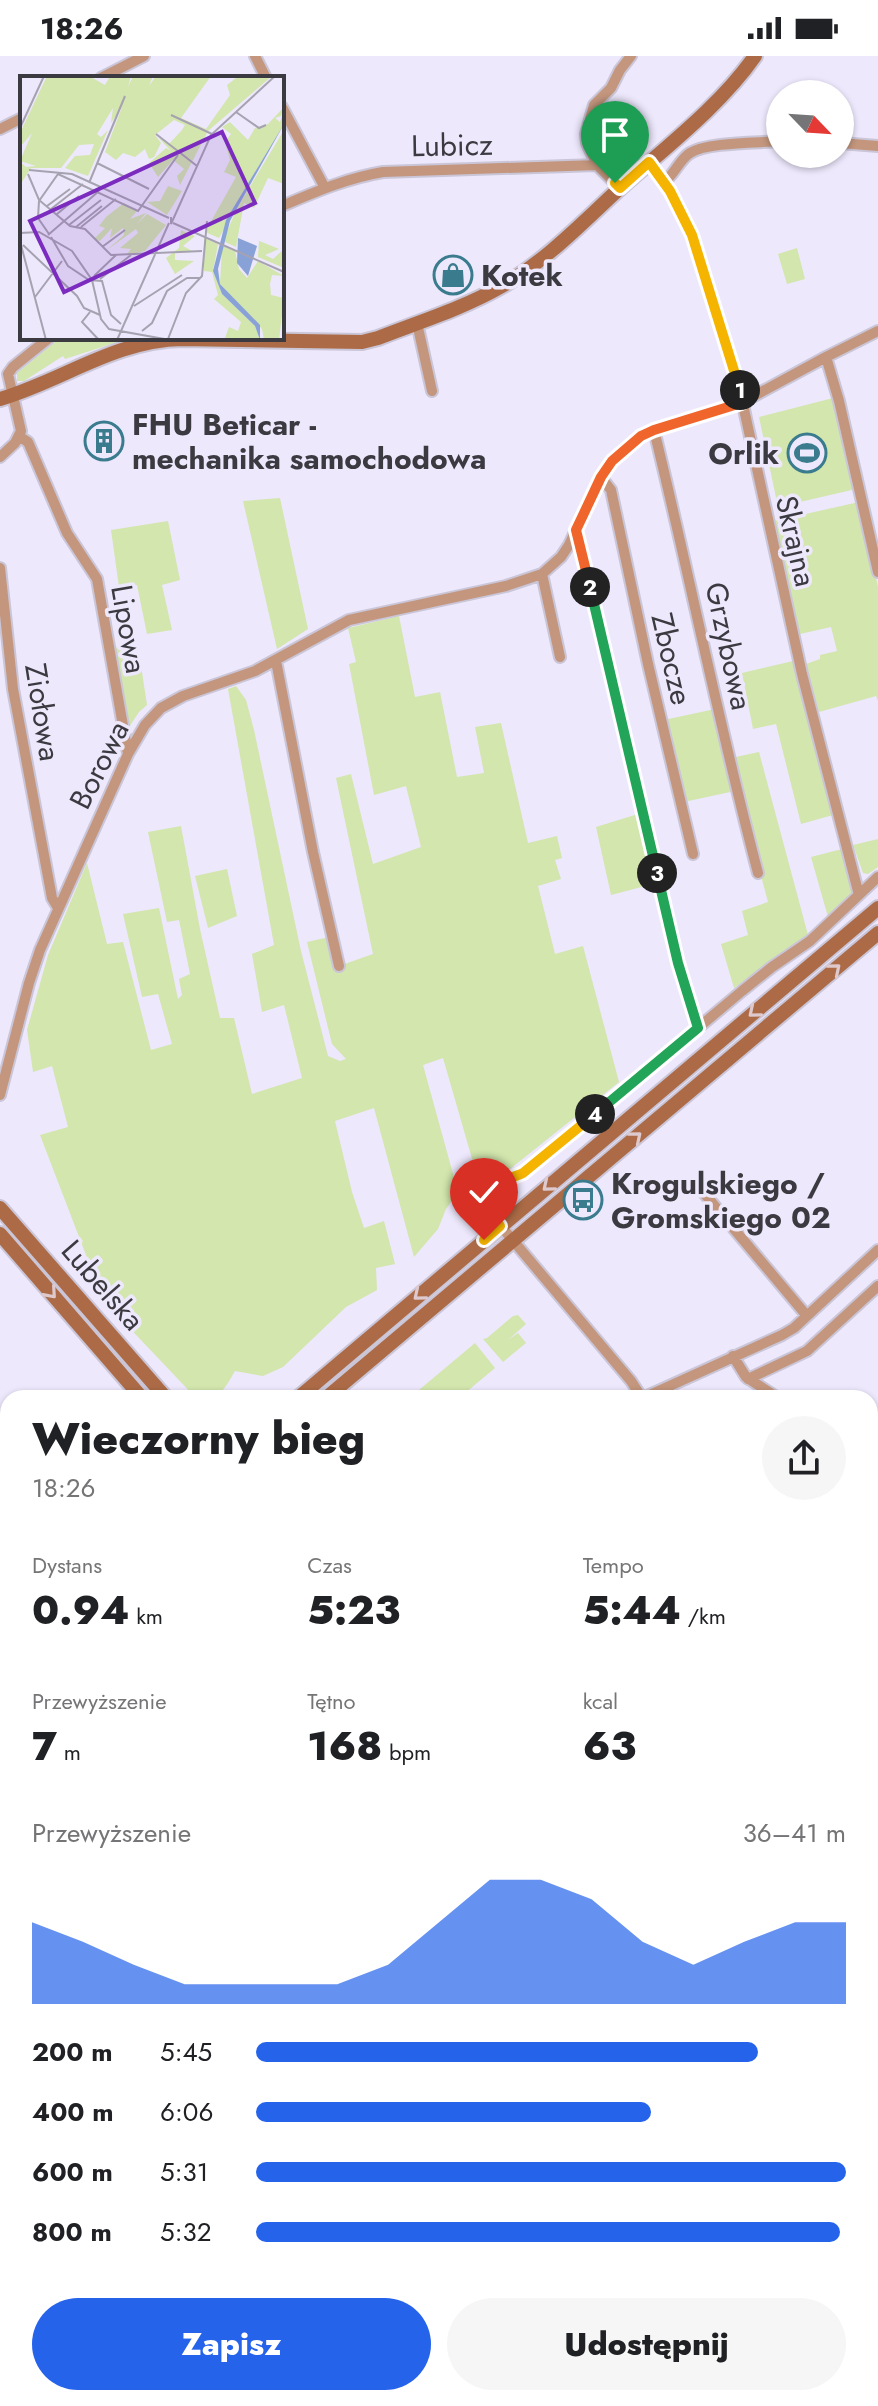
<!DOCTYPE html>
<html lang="pl">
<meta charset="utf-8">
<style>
:root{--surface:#fff;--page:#f6f6f6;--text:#202124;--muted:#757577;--accent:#2563eb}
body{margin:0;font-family:Jost,sans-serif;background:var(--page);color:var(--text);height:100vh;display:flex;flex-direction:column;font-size:30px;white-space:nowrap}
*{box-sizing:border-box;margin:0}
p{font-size:26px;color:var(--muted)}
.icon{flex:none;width:44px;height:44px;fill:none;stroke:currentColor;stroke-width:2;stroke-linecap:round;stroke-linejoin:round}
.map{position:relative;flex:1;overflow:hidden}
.drawer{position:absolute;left:0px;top:1334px;width:878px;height:1016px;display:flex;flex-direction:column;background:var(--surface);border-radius:24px 24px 0 0;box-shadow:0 2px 6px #0004}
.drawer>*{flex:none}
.needle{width:52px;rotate:115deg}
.tools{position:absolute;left:766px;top:24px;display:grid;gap:16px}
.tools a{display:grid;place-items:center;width:88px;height:88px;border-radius:50%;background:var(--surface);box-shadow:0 2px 6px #0004;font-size:40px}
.pin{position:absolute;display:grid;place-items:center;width:68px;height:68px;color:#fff;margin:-82px -34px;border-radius:50% 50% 50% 0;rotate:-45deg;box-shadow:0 0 8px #0007}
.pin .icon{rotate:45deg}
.km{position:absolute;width:40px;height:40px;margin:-20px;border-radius:50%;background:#222;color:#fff;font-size:22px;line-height:40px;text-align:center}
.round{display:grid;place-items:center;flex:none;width:84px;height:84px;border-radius:42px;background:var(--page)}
.overview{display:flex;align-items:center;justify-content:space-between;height:136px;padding:0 32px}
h1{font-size:44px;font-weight:800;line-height:60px}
.figures{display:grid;grid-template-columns:repeat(3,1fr);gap:12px;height:136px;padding:8px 32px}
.figures div{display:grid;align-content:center}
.figures b{font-size:40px;font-weight:800}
.figures small{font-size:22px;font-weight:400}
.figures p{font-size:22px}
.chart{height:224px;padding:16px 32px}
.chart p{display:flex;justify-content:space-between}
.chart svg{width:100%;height:144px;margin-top:8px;fill:var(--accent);opacity:.7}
.action{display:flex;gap:16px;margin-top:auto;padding:16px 32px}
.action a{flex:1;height:92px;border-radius:48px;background:var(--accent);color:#fff;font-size:32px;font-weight:800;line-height:92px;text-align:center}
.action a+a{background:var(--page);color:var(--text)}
ul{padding:0 32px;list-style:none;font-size:26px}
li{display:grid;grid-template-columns:128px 96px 1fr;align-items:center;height:60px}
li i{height:20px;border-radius:10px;background:var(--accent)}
.status{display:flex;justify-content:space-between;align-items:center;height:56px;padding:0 40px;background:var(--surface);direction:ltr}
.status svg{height:22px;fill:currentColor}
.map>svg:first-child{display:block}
</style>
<div class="status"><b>18:26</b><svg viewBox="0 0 49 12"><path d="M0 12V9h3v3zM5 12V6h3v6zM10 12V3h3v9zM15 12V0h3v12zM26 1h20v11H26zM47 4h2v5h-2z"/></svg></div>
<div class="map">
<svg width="878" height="2350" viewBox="0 0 878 2350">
<rect width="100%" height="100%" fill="#ede8fc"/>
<!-- green -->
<path fill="#d2e6ad" d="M797 192 805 223 787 228 778 198Z
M60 282H130L65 303 63 300 24 325H17V317Z
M833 342 856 433 778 451 759 361Z
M280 442 308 573 277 593 243 445Z
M859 446 878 531V645L876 640 819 656 806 608 820 603V599L837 595 831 571 800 578 774 465Z
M168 465 180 524 162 529 172 574 147 578 137 529 119 531 111 474Z
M399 560 415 641 440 636 457 721 484 717 475 671 501 667 528 787 557 780 562 802 555 804 561 823 538 830 555 898 583 890 619 1026 510 1113 477 1120 443 1002 423 1009 458 1136 446 1153 438 1173 414 1201 374 1052 335 1065 352 1136 364 1172 384 1165 395 1208 376 1212 377 1234 346 1251 283 1311 263 1320 235 1315C223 1335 222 1342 196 1342L120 1262 99 1233 40 1079 68 1071 52 1010 33 1016 27 974 48 899 87 807 107 888 123 886 151 994 172 988 158 938 142 941 123 858 159 852 178 943 182 939 179 923 190 918 179 864 167 866 148 776 181 770 200 873 220 962H234L252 1038 302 1022 284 949 262 956 252 898 274 889 228 633 236 630 246 644 254 674 301 895 328 1000 340 1005 346 1003 332 988 307 886 329 881 336 911 373 898 336 722 351 718 373 808 421 791 406 730 374 739 349 608 356 606 348 572Z
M130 588 132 603H140L147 649 139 656 127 674 113 592Z
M793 605 833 759 801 768 776 668 753 673 742 617Z
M720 652 731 702 759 696 808 879 734 932 721 888 748 879 742 855 768 846 749 775 735 735 679 747 659 665Z
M638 758 653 828 611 839 596 771Z
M878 783V811L868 818 863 817 853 789Z
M842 793 852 836 851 843 828 861 811 801Z
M227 813 237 860 208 872 195 820Z
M518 1259 526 1268 508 1284 518 1277 526 1287 503 1306 483 1283 487 1282 513 1260Z
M475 1287 495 1312 459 1342H426L419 1334Z
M8 1433V1522L5 1525 0 1523V1435Z
M870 1493H878V1767L870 1772Z
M0 1741 8 1745V2031L0 2020Z
M878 1802V2164L870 2152V1806Z
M0 2100 8 2110V2204L0 2201Z
M8 2292V2342H152L157 2350H0V2296Z
M208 2342H441L436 2350H213Z
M460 2342H765L769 2350H463Z"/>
<!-- water -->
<path fill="#88a2d8" stroke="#7183ab" stroke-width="2" d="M0 2021 8 2031V2110L0 2100Z
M152 2342H208L213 2350H157Z"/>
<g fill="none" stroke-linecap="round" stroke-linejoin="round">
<!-- street casing -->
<g stroke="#cac5d7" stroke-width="14">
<path id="street" d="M255 0 266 22
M101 22 144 0
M282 51 325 132
M0 73 22 62
M840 87 878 90
M649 106 670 135 692 179 740 335 802 618 859 839
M664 126C675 118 679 104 690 97 707 86 758 87 780 85
M620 132 597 109 587 87 586 78 594 49 611 32 620 14 631 0
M282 150C315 136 347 122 383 116L597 109
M417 267 432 335
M826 301 839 345 878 516
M654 374C690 521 719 670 758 817
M20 381 28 386 67 477 97 523 128 698
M0 401 15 387 21 375 8 318 13 311 49 282
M601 421 611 434 648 608 693 798
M576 474 678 907 698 972
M0 512 13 633 52 842 58 852
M542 518 560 601
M276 605 313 796 339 910
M0 1039 29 927 40 894 128 698 145 669 161 652 183 640 255 615 349 564 506 530 542 518 561 501 569 489 601 421 612 405 641 380 661 371 741 347 826 301 878 275
M698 1130 807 1260
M733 1300 746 1321 778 1342
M748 1323 807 1295 878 1230
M642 1342 631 1325 474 1138 492 1126 510 1123 523 1117 549 1097 742 935 772 911 810 885 878 821
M643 1342 782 1279 794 1272 878 1194
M870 1405 878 1398
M870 1477H878
M0 1729 8 1734
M870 1790 878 1787"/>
</g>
<!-- secondary casing -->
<g stroke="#cac5d7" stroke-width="18">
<path id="secondary" d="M0 343C62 325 115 284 182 283L362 286 378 282C419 266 464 252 502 230 546 205 583 166 620 132 666 91 720 50 755 0
M0 1152 166 1342
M0 1178 142 1342
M298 1342 878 852
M326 1342 878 877
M0 1602 8 1595
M0 1622 8 1615
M870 2180 878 2192
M870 2213 878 2227"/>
</g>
<!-- street -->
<use href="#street" stroke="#c3967d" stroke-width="10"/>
<!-- secondary -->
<use href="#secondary" stroke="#ac6b46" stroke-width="14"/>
</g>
<!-- one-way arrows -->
<defs><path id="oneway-chevron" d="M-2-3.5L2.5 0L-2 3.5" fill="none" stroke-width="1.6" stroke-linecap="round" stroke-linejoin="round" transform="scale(2)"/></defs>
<g stroke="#ddc9ce">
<use href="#oneway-chevron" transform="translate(835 913) rotate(-40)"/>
<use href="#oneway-chevron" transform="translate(754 956) rotate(140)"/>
<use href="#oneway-chevron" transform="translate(636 1081) rotate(-40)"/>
<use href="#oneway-chevron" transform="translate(548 1130) rotate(140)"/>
<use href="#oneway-chevron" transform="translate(51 1237) rotate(49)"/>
<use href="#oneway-chevron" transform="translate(419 1239) rotate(140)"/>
</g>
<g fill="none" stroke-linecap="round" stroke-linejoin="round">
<!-- split-1 casing -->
<g stroke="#fff" stroke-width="16">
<path id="split-1" d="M615 127 620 132 649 106 670 135 692 179 740 334"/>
</g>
<!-- split-2 casing -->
<g stroke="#fff" stroke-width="16">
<path id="split-2" d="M590 531 576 474 601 421 612 405 641 380 654 374 741 347 740 334"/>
</g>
<!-- split-3 casing -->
<g stroke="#fff" stroke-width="16">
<path id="split-3" d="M590 531 657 817"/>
</g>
<!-- split-4 casing -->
<g stroke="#fff" stroke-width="16">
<path id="split-4" d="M595 1058 698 972 678 907 657 817"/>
</g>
<!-- split-5 casing -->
<g stroke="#fff" stroke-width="16">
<path id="split-5" d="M484 1184 500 1170 474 1138C489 1126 506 1125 523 1117L595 1058"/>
</g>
<!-- split-1 -->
<use href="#split-1" stroke="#f5b400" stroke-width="10"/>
<!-- split-2 -->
<use href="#split-2" stroke="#f0652b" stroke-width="10"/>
<!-- split-3 -->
<use href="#split-3" stroke="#22a559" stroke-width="10"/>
<!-- split-4 -->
<use href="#split-4" stroke="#22a559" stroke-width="10"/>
<!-- split-5 -->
<use href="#split-5" stroke="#f5b400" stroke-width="10"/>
</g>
<!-- icons -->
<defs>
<g id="shop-ring" transform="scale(2)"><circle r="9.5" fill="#ede8fc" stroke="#3a7c8e" stroke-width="1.5"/><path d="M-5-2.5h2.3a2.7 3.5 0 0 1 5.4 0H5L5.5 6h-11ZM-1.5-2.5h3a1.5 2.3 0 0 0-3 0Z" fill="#3a7c8e"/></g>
<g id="building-ring" transform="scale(2)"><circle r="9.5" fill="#ede8fc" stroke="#3a7c8e" stroke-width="1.5"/><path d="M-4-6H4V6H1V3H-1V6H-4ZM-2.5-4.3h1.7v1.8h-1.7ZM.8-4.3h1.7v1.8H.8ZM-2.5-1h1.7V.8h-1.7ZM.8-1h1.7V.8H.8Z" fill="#3a7c8e"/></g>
<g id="stadium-ring" transform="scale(2)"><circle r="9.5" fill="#ede8fc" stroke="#3a7c8e" stroke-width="1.5"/><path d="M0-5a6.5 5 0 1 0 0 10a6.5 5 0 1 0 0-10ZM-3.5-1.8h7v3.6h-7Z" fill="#3a7c8e"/></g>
<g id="bus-ring" transform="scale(2)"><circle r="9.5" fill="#ede8fc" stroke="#3a7c8e" stroke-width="1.5"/><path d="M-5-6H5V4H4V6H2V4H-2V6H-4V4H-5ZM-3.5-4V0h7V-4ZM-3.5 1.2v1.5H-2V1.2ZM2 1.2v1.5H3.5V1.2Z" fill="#3a7c8e"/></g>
</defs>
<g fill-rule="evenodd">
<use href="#shop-ring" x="453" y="219"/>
<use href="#building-ring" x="104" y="385"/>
<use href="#stadium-ring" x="807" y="397"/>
<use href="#bus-ring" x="583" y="1144"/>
</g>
<g text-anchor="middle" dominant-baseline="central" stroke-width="7" stroke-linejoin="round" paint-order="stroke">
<!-- street labels -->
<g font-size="30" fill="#3c3a41" stroke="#ede8fc">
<text transform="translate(452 89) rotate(-1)">Lubicz</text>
<text transform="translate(796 485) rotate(77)">Skrajna</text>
<text transform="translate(129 573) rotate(80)">Lipowa</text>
<text transform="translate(729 590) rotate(78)">Grzybowa</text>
<text transform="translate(672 603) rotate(77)">Zbocze</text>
<text transform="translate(43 656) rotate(81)">Ziołowa</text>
<text transform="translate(99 709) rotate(-63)">Borowa</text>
<text transform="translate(103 1229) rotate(49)">Lubelska</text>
</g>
<!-- poi labels -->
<g font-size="30" font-weight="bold" fill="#3c3a41" stroke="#ede8fc" text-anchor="start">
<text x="481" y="219">Kotek</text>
<text x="132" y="368">FHU Beticar -<tspan x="132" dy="34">mechanika samochodowa</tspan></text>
<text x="779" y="397" text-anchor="end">Orlik</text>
<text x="611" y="1127">Krogulskiego /<tspan x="611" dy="34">Gromskiego 02</tspan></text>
</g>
</g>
<!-- overview -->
<g transform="translate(20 20)">
<rect width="264" height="264" fill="#ede8fc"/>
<path d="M27 0H69L85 9 89 2 83 0H111L108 11 113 0H133L129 10 136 0H191L161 42 186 53 210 19 207 9 216 2 252 0 188 55 160 109 157 100 164 93 153 84 138 101 129 87 146 72 151 75 138 61 149 68 162 54 165 49 154 44 135 59 141 67 134 81 129 83 125 73 115 81 103 77 96 84 85 76 102 31 91 47 93 32 77 58 81 61 88 54 68 100 45 92 55 80 70 79 74 68 59 69 41 92H11L0 109V86L6 91 16 90 0 85 12 57 1 70 0 57ZM264 31 261 40 255 42 260 46 262 40 264 48 199 162 185 156 216 101 204 96 210 84 205 66 211 58 202 51 210 46 228 64 235 52 248 48ZM264 54V108L248 102 234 132 224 127 216 171 203 165 217 132ZM148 110 162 115 147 139 127 126 140 125ZM104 127 117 135 110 143 126 137 117 148 127 138 146 149 125 175 106 179 111 173 100 172 118 157 116 153 87 174 104 159 103 152 90 162 92 152 80 165 74 163 85 152 79 150 86 141ZM161 154 182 163 175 160 163 170 174 176 155 177V184L174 185 155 198 146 182 159 172ZM184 162 198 168 193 195 202 218 235 250 240 264 205 262 209 251 218 255 221 246 194 223 198 219 192 196 184 195ZM232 162 259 173 245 179 253 183 264 173V192L238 181 239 165ZM202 170 215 175 219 193 227 202 238 185 264 200 252 199 250 208 251 219 264 222 259 264H244L242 253 200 208Z" fill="#d2e6ad"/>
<path d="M264 48 210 145 198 193 200 208 240 249V264L235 250 202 218 193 195 206 144ZM218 162 237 170 228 200 217 187Z" fill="#88a2d8"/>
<path fill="none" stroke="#a6a2b1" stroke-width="2" d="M216 36 239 52 246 49M151 39 192 58M0 52 24 0M136 58 177 90M77 87 129 113M9 94 52 98 149 142M8 98 19 124 50 150 65 153 91 179 182 175M69 107 105 20M27 130 50 113M31 133 63 108M37 138 59 120M151 141V148L191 59 255 0M153 147 264 196M49 149 81 124M56 151 82 130M61 151 96 123M0 157 19 156 52 175 72 204 81 243 89 253 150 264M29 158 18 142 19 125 38 98 118 135 158 79M28 159 79 115M31 161 48 190 69 204 82 205 91 239 101 248M0 165 26 264M3 169 57 220 64 232 80 239M82 171 105 154M74 200 96 179M80 203 111 179M15 221 42 185M114 230 162 199M70 236 62 246 79 264M122 255 132 247 147 215 167 202H180M148 263 166 217 182 200 187 145M97 264 149 147"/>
<path fill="#7b2cbf" fill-opacity="0.15" stroke="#7b2cbf" stroke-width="4" d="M202 56 235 127 44 216 10 145Z"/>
<rect width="264" height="264" fill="none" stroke="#3c3a41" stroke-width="4"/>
</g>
</svg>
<div class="tools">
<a><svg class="needle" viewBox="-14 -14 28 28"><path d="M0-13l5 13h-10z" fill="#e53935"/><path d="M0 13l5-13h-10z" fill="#757577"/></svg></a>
</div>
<div class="pin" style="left:615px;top:127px;background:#1e9e55"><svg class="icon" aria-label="arrive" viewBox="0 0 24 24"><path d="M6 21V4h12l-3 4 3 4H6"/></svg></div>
<div class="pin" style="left:484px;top:1184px;background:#d93025"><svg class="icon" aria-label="check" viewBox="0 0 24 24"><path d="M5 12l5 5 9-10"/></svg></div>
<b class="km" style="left:740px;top:334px">1</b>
<b class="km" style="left:590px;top:531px">2</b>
<b class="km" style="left:657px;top:817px">3</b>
<b class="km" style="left:595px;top:1058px">4</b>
<section class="drawer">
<div class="overview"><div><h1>Wieczorny bieg</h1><p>18:26</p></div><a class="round"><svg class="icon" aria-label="share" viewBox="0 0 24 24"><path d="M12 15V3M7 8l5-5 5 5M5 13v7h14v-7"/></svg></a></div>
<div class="figures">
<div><p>Dystans</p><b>0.94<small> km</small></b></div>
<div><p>Czas</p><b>5:23</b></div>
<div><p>Tempo</p><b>5:44<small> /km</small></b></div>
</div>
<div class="figures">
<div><p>Przewyższenie</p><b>7<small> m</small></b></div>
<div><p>Tętno</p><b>168<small> bpm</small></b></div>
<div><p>kcal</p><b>63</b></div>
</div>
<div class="chart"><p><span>Przewyższenie</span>36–41 m</p>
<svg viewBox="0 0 160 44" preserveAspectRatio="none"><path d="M0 44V19L10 25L20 32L30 38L40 38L50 38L60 38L70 32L80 19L90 6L100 6L110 12L120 25L130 32L140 25L150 19L160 19V44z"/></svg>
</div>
<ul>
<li><b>200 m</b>5:45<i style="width:85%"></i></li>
<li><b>400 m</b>6:06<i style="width:67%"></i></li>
<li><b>600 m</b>5:31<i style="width:100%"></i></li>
<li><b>800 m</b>5:32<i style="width:99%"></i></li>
</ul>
<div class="action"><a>Zapisz</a><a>Udostępnij</a></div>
</section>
</div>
